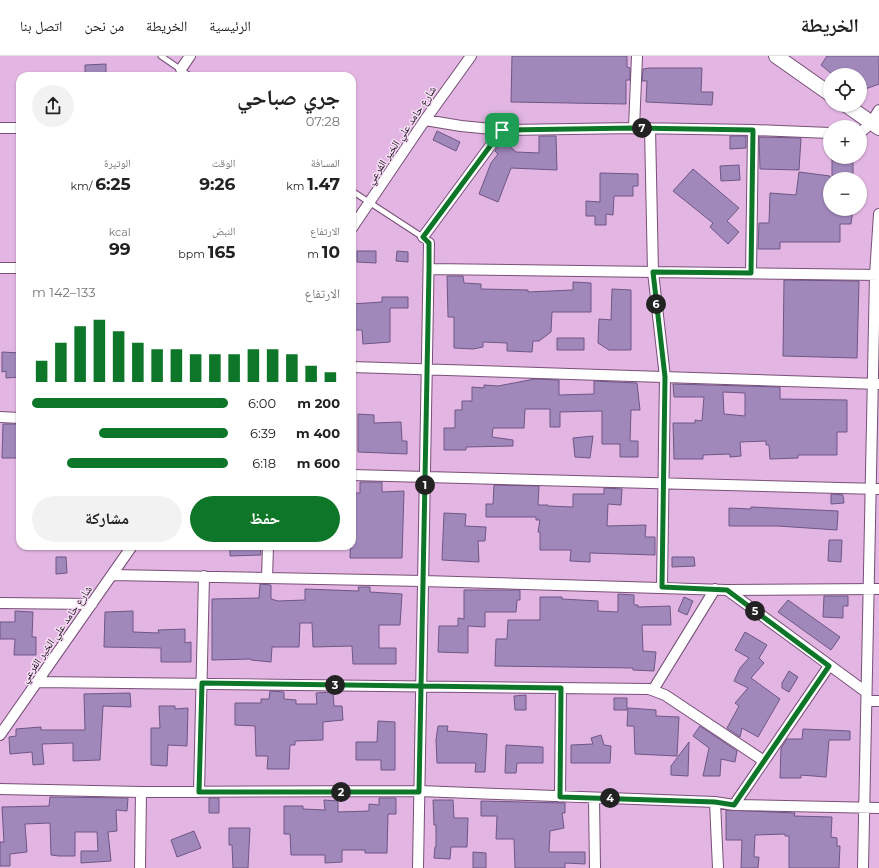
<!DOCTYPE html>
<html lang="ar">
<meta charset="utf-8">
<style>
:root{--surface:#fff;--page:#f2f2f2;--text:#222;--muted:#767676;--line:#e0e0e0;--accent:#0d7628}
body{margin:0;font-family:Montserrat,"Noto Naskh Arabic",sans-serif;background:var(--page);color:var(--text);direction:rtl;height:100vh;display:flex;flex-direction:column;font-size:15px;white-space:nowrap}
*{box-sizing:border-box;margin:0}
p{font-size:13px;color:var(--muted)}
.icon{flex:none;width:22px;height:22px;fill:none;stroke:currentColor;stroke-width:2;stroke-linecap:round;stroke-linejoin:round}
.map{position:relative;flex:1;overflow:hidden;direction:ltr}
.details{position:absolute;left:16px;top:16px;width:340px;height:478px;display:flex;flex-direction:column;background:var(--surface);border-radius:12px;box-shadow:0 1px 3px #0004;direction:rtl}
.details>*{flex:none}
.fabs{position:absolute;left:823px;top:12px;display:grid;gap:8px}
.fabs a{display:grid;place-items:center;width:44px;height:44px;border-radius:50%;background:var(--surface);box-shadow:0 1px 3px #0004;font-size:20px}
.pin{position:absolute;display:grid;place-items:center;width:34px;height:34px;color:#fff;margin:-17px;border-radius:8px;box-shadow:0 2px 6px #0006}
.km{position:absolute;width:20px;height:20px;margin:-10px;border-radius:50%;background:#222;color:#fff;font-size:11px;line-height:20px;text-align:center}
.round{display:grid;place-items:center;flex:none;width:42px;height:42px;border-radius:21px;background:var(--page)}
.head{display:flex;align-items:center;justify-content:space-between;height:68px;padding:0 16px}
h1{font-size:22px;font-weight:700;line-height:30px}
.stats{display:grid;grid-template-columns:repeat(3,1fr);gap:6px;height:68px;padding:4px 16px}
.stats div{display:grid;align-content:center}
.stats b{font-size:17px;font-weight:700}
.stats small{font-size:11px;font-weight:400}
.stats p{font-size:11px}
.chart{height:112px;padding:8px 16px}
.chart p{display:flex;justify-content:space-between}
.chart svg{width:100%;height:72px;margin-top:4px;stroke:var(--accent);stroke-width:6}
.cta{display:flex;gap:8px;margin-top:auto;padding:8px 16px}
.cta a{flex:1;height:46px;border-radius:24px;background:var(--accent);color:#fff;font-size:16px;font-weight:700;line-height:46px;text-align:center}
.cta a+a{background:var(--page);color:var(--text)}
ul{padding:0 16px;list-style:none;font-size:13px}
li{display:grid;grid-template-columns:64px 48px 1fr;align-items:center;height:30px}
li i{height:10px;border-radius:5px;background:var(--accent)}
header{display:flex;align-items:center;gap:24px;box-sizing:border-box;height:56px;padding:0 20px;background:var(--surface);border-bottom:1px solid var(--line)}
header strong{font-size:19px}
nav{display:flex;gap:22px;margin-inline-start:auto;font-size:14px}
.map>svg:first-child{display:block}
</style>
<header>
<strong>الخريطة</strong>
<nav><a>الرئيسية</a><a>الخريطة</a><a>من نحن</a><a>اتصل بنا</a></nav>
</header>
<div class="map">
<svg width="879" height="812" viewBox="0 0 879 812">
<rect width="100%" height="100%" fill="#e2b5e2"/>
<!-- building -->
<path fill="#a188bb" stroke="#6e5686" fill-rule="evenodd" d="M512 0H627V11L630 12V24H626V48L511 46Z
M827 0H879V28L860 35V19H833L821 9Z
M106 8V20H85V9Z
M649 12H702L701 36H713L712 49 646 46 647 25H642L643 13Z
M437 75 460 86 456 95 433 84Z
M539 80H556L557 114 511 112 498 146 479 138 491 107 498 98 495 95 503 84 516 96 539 97Z
M730 80H746V92L730 93Z
M759 81 801 82 799 114 760 113Z
M832 101H853V123H832Z
M739 109 740 124 721 125 720 110Z
M693 113 739 152 727 165 739 176 728 188 710 171 713 167 673 135Z
M799 116 830 120V153H853L851 168H840V186H780V193H758L759 167H769L770 137 796 139Z
M600 117 638 118V130H633V140H614L613 159 606 158V169H595V160H586V145L600 146Z
M357 195H376V207L357 206Z
M397 195 408 196V206L396 205Z
M447 220H463L464 227 481 228V233L528 234V236L573 234V226L591 227V256H552L551 276 539 285H533L532 296 507 295V287L483 286V291L473 293 454 292V261H448Z
M784 224 859 225 857 302 783 300Z
M612 233 631 234V294H609L598 287 599 263 611 264Z
M382 241H408V252H390V286L363 288 362 274H352V248L382 246Z
M557 282H584V294H557Z
M2 296 20 297V321L6 322V315L2 316Z
M535 323 559 324V339L594 338V325L637 327 640 354H631L630 385H638V401H620V388H602V355L560 356V371H550V353H525L524 372H493L492 381 513 384V390L466 391V394H444V372H455V354H462V345H472V331L484 332V329L498 330Z
M673 328 780 331V343L847 344V376H837V399H798V402L770 403 769 389H766V385L740 386 741 400 730 401V398L703 399V403H674L673 367H695V364L702 365 704 341H674ZM723 336 745 337V360L724 358Z
M358 358 374 359V367L401 366 402 385H407V398L358 396Z
M3 368H20L19 402H2Z
M593 380 590 402 575 401 573 382Z
M360 426H382V436L404 435 402 502H350L352 437H360Z
M494 429 539 430 538 449H548V450L573 451V438H604V432L622 433 621 449 608 448 607 470 646 469 645 481H655V499L590 497V506L570 505 571 494H540V476H538L540 464H536V461H486V448H493Z
M831 438 843 439 844 447 831 448Z
M751 451 838 455 837 474 778 470H729V452L751 453Z
M444 457 466 458 465 470 486 471 485 485H478L479 506 442 504Z
M829 484H842L841 506 828 505Z
M230 490H260L261 499 230 500Z
M56 501H66L67 517 56 518Z
M672 501H694L695 510 672 511Z
M260 528 271 529V543L278 545 305 544V533L359 535 358 531H370V536L402 538 400 569H379V592H396V608H353L352 590 313 591 312 567H300L299 591H272L271 606 251 604V603L212 604V543L259 542Z
M464 534H520V544H517L516 556H485V571L468 570V597L438 596 439 570H458V562L464 563Z
M618 538 634 539V549H638V551L670 550 671 569H642L643 595 656 596 654 615 633 614V612L495 610 496 583H507L508 564H540V541H562V543L598 545V555L618 556Z
M824 540H848V550H843V562L823 561Z
M684 541 693 545 687 559 678 555Z
M788 544 840 581 831 594 778 556Z
M15 555 33 556 32 581H36V599H14L15 583H0V566H15Z
M133 555V576L159 577 158 574 185 573V587L191 586V606H161V592L104 591 105 556Z
M745 576 767 589 759 602 764 607 751 622 780 643 758 681 742 672 740 681 727 672 739 650 735 647 748 632 734 625 740 612 749 602 735 594Z
M789 615 798 621 789 636 782 632V627Z
M270 635 284 636V643L296 644V648H317L316 637 333 636 334 650H342L343 664 323 666V684L295 685V689H290L289 713H267L268 700H256L255 670 235 669V647H261V643H269Z
M130 637 131 651 103 650 100 704 73 705V687L42 688 44 708 33 709 32 696 10 698 9 681 16 680V673L41 671V674H85L84 638Z
M526 639V654H515L514 640Z
M614 642H627V654H614Z
M159 650H175V653L188 652 187 690 168 689 167 710 151 709V672H160Z
M628 652 656 654V660L679 661 677 700 635 698 634 670H627Z
M378 665 395 666V714H381V704H356V686H377Z
M438 670H448L447 675 487 678 485 716H475L476 707H437L436 684Z
M700 670 737 695 735 706 721 703 720 720H703L709 692 693 680Z
M803 673 850 675V684H829L826 721 801 719V722H780L781 692 787 683H802Z
M601 679 604 689 611 690 610 707H571V689L593 688 591 682Z
M689 686 688 720 671 719V710Z
M506 689 543 691V707H517L516 717H505Z
M50 741 128 742 127 755 116 754 117 775 108 776 111 805 81 807V795H98L97 776H75V800H59L51 799 50 767 25 768 27 796 10 798V810H0V786H4L2 751 49 750Z
M209 742H219V757H209Z
M379 742H396V758H388L387 797H365V794H342V806L325 807V799H291L290 778H284V750H303V753L325 754 324 744 338 745V756L369 755V748L379 749Z
M433 744H453L454 762H468L467 791H451L450 803 434 802 435 791H436V769H434Z
M481 745 565 747V757H562L564 772 550 775 549 796H585V808L565 807V812H515L514 783H496L497 760H481Z
M726 754 795 757 794 760 832 761 831 781 837 782V790H840L839 812H789V780H785V778L755 779 754 801H759L758 812H741L742 784H726Z
M229 772H250L248 812H233L232 789H229Z
M194 775 201 792 177 801 171 784Z
M473 796 486 797V812H473Z"/>
<g fill="none" stroke-linecap="round" stroke-linejoin="round">
<!-- service casing -->
<g stroke="#785078" stroke-width="7">
<path id="service" d="M161 0 190 20
M352 135 424 182"/>
</g>
<!-- minor casing -->
<g stroke="#785078" stroke-width="12">
<path id="minor" d="M181 13 190 0
M425 64 461 70 502 74 634 72 753 74 830 77
M0 72H20
M634 72 637 0
M650 72 653 216 665 321 662 531
M860 77 871 67 879 54
M352 172 425 64 471 0
M423 181 502 74
M0 212H20
M429 213 879 219
M751 217 753 74
M352 311 879 328
M0 361 20 362
M352 419 879 433
M112 519 423 525 727 534 879 533
M267 522 268 490
M727 534 866 636
M0 547 92 548
M37 626 649 633 665 639 764 705
M653 634 715 533
M867 645H879
M0 679 132 490
M0 733 141 736 419 735 715 746 734 749 879 752
M199 736 204 520
M560 741 561 632
M594 742 595 812
M715 746 718 812
M734 749 829 610
M140 812 141 736
M418 812 429 187
M863 812 875 219 879 158"/>
</g>
<!-- secondary casing -->
<g stroke="#785078" stroke-width="16">
<path id="secondary" d="M776 0 830 38
M846 49 879 72"/>
</g>
<!-- service -->
<use href="#service" stroke="#fff" stroke-width="5"/>
<!-- minor -->
<use href="#minor" stroke="#fff" stroke-width="10"/>
<!-- secondary -->
<use href="#secondary" stroke="#fff" stroke-width="14"/>
</g>
<g fill="none" stroke-linecap="round" stroke-linejoin="round">
<!-- route casing -->
<g stroke="#fff" stroke-width="8">
<path id="route" d="M502 74 423 181 429 187C429 196 429 204 429 213 426 387 423 561 419 736H199L202 627 561 632 560 741 715 746 734 749 829 610 727 534 662 531 665 321 653 216 751 217 753 74 634 72 502 74"/>
</g>
<!-- route -->
<use href="#route" stroke="#0d7628" stroke-width="5"/>
</g>
<g text-anchor="middle" dominant-baseline="central" stroke-width="3" stroke-linejoin="round" paint-order="stroke">
<!-- street labels -->
<g font-size="11" fill="#201020" stroke="#f6def5">
<text transform="translate(401 79) rotate(-56)">شارع حامد علي الخير الفرعي</text>
<text transform="translate(56 578) rotate(-55)">شارع حامد علي الخير الفرعي</text>
</g>
</g>
</svg>
<div class="fabs">
<a><svg class="icon" aria-label="locate" viewBox="0 0 24 24"><circle cx="12" cy="12" r="6"/><path d="M12 2v4M12 18v4M2 12h4M18 12h4"/></svg></a>
<a>+</a>
<a>−</a>
</div>
<div class="pin" style="left:502px;top:74px;background:#1e9e55"><svg class="icon" aria-label="arrive" viewBox="0 0 24 24"><path d="M6 21V4h12l-3 4 3 4H6"/></svg></div>
<b class="km" style="left:425px;top:429px">1</b>
<b class="km" style="left:341px;top:736px">2</b>
<b class="km" style="left:335px;top:629px">3</b>
<b class="km" style="left:610px;top:742px">4</b>
<b class="km" style="left:755px;top:555px">5</b>
<b class="km" style="left:656px;top:248px">6</b>
<b class="km" style="left:642px;top:72px">7</b>
<section class="details">
<div class="head"><div><h1>جري صباحي</h1><p>07:28</p></div><a class="round"><svg class="icon" aria-label="share" viewBox="0 0 24 24"><path d="M12 15V3M7 8l5-5 5 5M5 13v7h14v-7"/></svg></a></div>
<div class="stats">
<div><p>المسافة</p><b>1.47<small> km</small></b></div>
<div><p>الوقت</p><b>9:26</b></div>
<div><p>الوتيرة</p><b>6:25<small> /km</small></b></div>
</div>
<div class="stats">
<div><p>الارتفاع</p><b>10<small> m</small></b></div>
<div><p>النبض</p><b>165<small> bpm</small></b></div>
<div><p>kcal</p><b>99</b></div>
</div>
<div class="chart"><p><span>الارتفاع</span>133–142 m</p>
<svg viewBox="0 0 160 44" preserveAspectRatio="none"><path d="M5 44V31M15 44V20M25 44V10M35 44V6M45 44V13M55 44V20M65 44V24M75 44V24M85 44V27M95 44V27M105 44V27M115 44V24M125 44V24M135 44V27M145 44V34M155 44V38"/></svg>
</div>
<ul>
<li><b>200 m</b>6:00<i style="width:100%"></i></li>
<li><b>400 m</b>6:39<i style="width:66%"></i></li>
<li><b>600 m</b>6:18<i style="width:82%"></i></li>
</ul>
<div class="cta"><a>حفظ</a><a>مشاركة</a></div>
</section>
</div>
